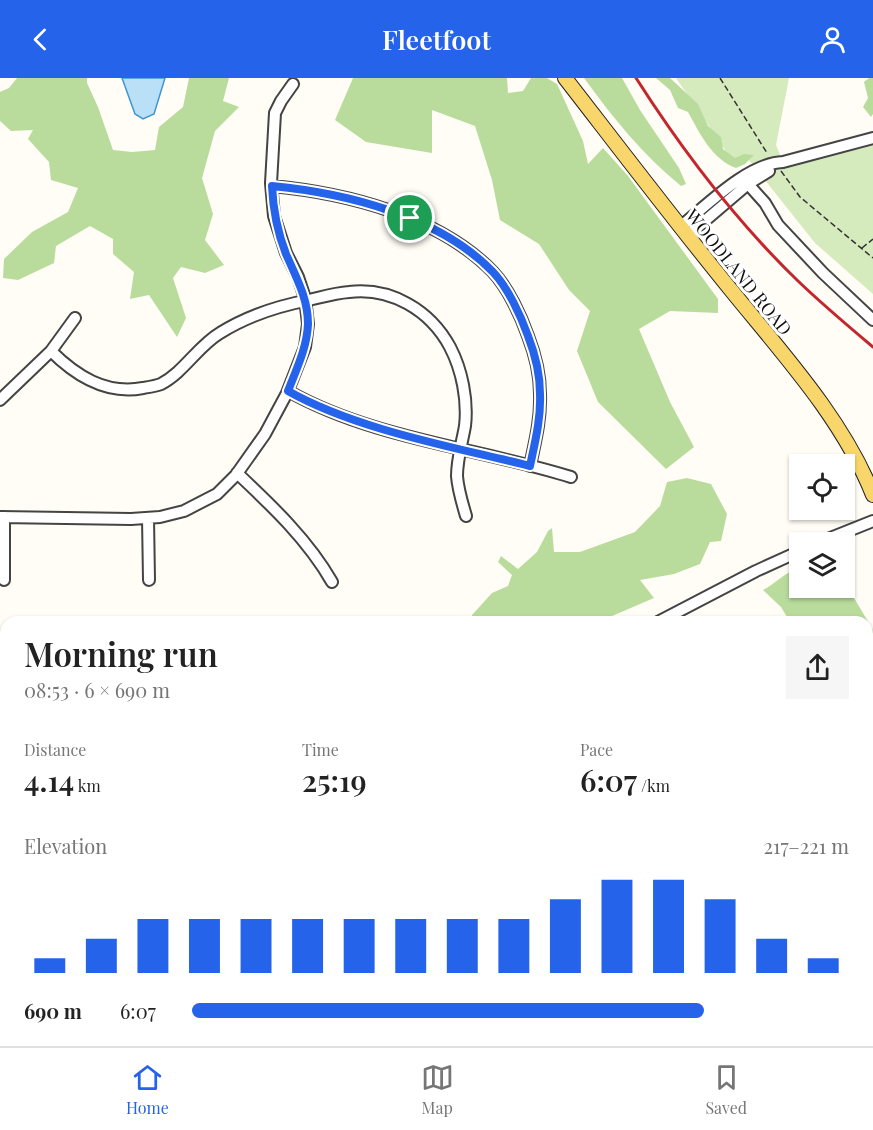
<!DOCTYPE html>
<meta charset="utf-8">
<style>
:root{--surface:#fff;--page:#f6f6f6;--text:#222;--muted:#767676;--line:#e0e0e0;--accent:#2563eb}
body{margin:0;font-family:"Playfair Display",serif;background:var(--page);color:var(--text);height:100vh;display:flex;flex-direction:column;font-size:22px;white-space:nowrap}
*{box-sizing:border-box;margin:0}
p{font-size:20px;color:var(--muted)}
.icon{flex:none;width:33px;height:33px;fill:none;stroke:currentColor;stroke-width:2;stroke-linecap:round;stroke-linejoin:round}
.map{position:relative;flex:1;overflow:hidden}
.panel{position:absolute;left:0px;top:538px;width:873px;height:430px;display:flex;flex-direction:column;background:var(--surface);border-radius:18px 18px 0 0;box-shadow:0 2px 4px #0004}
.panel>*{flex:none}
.tools{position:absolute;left:789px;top:376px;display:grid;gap:12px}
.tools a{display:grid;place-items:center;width:66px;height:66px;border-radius:0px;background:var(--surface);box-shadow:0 2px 4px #0004;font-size:30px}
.pin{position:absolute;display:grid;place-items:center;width:51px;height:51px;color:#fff;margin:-26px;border:3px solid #fff;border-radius:50%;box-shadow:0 2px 6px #0007}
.round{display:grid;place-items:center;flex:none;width:63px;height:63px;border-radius:0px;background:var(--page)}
.summary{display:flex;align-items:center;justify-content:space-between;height:102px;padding:0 24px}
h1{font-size:33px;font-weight:600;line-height:45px}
.figures{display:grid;grid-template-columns:repeat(3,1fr);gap:9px;height:102px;padding:6px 24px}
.figures div{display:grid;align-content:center}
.figures b{font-size:30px;font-weight:600}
.figures small{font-size:16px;font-weight:400}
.figures p{font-size:16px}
.chart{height:168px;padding:12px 24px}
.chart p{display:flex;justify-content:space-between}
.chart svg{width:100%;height:108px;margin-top:6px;stroke:var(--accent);stroke-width:6}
ul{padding:0 24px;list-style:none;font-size:20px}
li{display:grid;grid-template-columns:96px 72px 1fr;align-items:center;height:45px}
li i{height:15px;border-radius:8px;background:var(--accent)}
header{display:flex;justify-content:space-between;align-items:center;height:78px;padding:0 24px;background:var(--accent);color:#fff;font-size:27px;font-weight:600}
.tabs{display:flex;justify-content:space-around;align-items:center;height:84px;border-top:2px solid var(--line);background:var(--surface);font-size:16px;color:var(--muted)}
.tabs a{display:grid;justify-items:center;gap:3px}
.tabs .current{color:var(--accent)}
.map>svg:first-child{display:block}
</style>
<header><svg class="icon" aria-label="back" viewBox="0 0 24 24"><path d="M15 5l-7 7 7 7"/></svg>Fleetfoot<svg class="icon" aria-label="person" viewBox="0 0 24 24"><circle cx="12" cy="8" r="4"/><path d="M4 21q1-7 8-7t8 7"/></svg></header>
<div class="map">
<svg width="873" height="968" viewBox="0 0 873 968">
<rect width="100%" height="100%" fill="#fffdf5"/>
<!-- green -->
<path fill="#d5ebbd" d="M676 0H789L776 67 783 84 873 60V216L815 165 748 81 734 85Z
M0 614H6V721L0 713Z
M54 963H780L778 968H49Z"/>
<!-- forest -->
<path fill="#b9dc9c" d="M17 0H87V5L98 29 113 72 132 74 155 72 159 49 183 29 189 0H229L223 23 239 29 215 53 202 100 213 136 205 162 224 187 205 195 181 189 173 200 186 240 177 259 149 217 130 221 134 194 113 176V161L90 148 56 168 54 185 18 202 3 200 4 181 32 154 68 134 78 110 51 102 49 84 28 61 33 52 11 53 0 43V14L9 10Z
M353 0H507L508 15 523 13 531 0H547L557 6 583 63 588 86 603 70 628 98 718 221V235L670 233 639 251 670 324 694 369 666 391 598 324 577 273 590 233 569 212 539 166 500 142 492 102 475 48 432 32V75L366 64 335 42Z
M584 0H622L640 32 679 90 686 106 681 108C643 77 613 40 584 0Z
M656 0H670L698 26 708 48 721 59 723 71 735 80 744 76 754 77 745 86 736 90C712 81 700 56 688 34L678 30 670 12Z
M869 0H873V36L871 39 863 29 868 20 864 4Z
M687 400 711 406 727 436 721 463 710 464 700 486 674 496 640 502 654 520 598 544H472V537L492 515 508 508 512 497 498 484 501 478 518 491 537 474 548 453 552 450 554 474H580L635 454 660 428 667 404Z
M799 491 800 510H844L845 508 850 513 873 552V622L867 609V544H790L781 529 763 512C777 505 785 493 799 491Z
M873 672V712L867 723V676Z
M873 881V968H828L829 963H867V891Z
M90 963H123L120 968H91Z
M140 963H179L176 968H157Z
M725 963H779L778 968H724Z"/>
<!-- water -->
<path fill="#b9e0f7" stroke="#3f96cf" stroke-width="1.5" d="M122 0H165L154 36 143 41 135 36Z"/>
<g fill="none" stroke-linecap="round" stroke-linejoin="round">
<!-- stream -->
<path stroke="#3f96cf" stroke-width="3" d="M867 875 873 861"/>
<!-- minor casing -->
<g stroke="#444" stroke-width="14">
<path id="minor" d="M748 106 765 125 778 147 823 195 873 242
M272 108C346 115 439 138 493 194 508 210 521 238 528 258 535 276 540 296 540 316 541 341 535 364 530 388
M680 149C706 128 748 85 783 84L873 60
M687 158 748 106 769 93
M51 273C76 298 106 317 143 310 149 309 156 308 161 306 184 294 198 268 220 255 247 238 278 228 309 222 322 219 335 215 349 214 391 209 430 232 450 269 462 292 468 322 465 348 462 365 457 381 457 398 458 412 462 424 466 438
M288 313C373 361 479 370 571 399
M0 322 51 273 75 240
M237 395C272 428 308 462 332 504
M0 439 131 441 160 439 184 433 217 416 236 397 265 356 287 315 305 269 308 246 305 220 298 199 286 175 274 138 271 105 275 35 281 23 293 6
M4 439V502
M148 440 149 502
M818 465 873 443
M658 544 756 493 800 473
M0 599H6
M0 816 6 817
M0 900 6 888"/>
</g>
<!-- major casing -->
<g stroke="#222" stroke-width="16">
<path id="major" d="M565 0C620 71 674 142 731 212 782 275 843 341 873 417
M867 796 873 780
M802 968 804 963"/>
</g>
<!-- path -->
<path stroke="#333" stroke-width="1.5" stroke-dasharray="6 3" stroke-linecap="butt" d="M720 0 767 75
M781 93 800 119 873 180
M862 170 873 161
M0 617 6 618
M0 646 6 641
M0 694 6 702
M224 968 240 963"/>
<!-- minor -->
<use href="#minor" stroke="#fff" stroke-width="10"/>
<!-- major -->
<use href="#major" stroke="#f9d66b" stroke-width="14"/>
<!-- rail -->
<path stroke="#c4262e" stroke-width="3" d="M636 0C682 72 736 143 798 203 822 226 848 248 873 269"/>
</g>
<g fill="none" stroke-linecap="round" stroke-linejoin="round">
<!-- route casing -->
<g stroke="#fff" stroke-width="12">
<path id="route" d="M272 108C346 115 439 138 493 194 508 210 521 238 528 258 535 276 540 296 540 316 541 341 535 364 530 388 454 369 357 352 288 313 296 292 307 270 308 246 308 220 296 199 286 176 277 153 273 131 272 108Z"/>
</g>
<!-- route -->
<use href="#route" stroke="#2563eb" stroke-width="8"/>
</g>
<g text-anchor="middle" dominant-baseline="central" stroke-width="6" stroke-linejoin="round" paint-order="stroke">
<!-- street labels -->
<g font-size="18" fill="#111" stroke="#fff">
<text transform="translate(739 194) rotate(51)">WOODLAND ROAD</text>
</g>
</g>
</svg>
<div class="tools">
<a><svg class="icon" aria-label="locate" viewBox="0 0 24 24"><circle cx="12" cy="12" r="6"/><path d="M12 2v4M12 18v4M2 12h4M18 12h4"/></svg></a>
<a><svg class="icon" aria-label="layers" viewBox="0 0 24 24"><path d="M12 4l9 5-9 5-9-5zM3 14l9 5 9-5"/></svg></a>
</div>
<div class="pin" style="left:410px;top:140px;background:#1e9e55"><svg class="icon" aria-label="arrive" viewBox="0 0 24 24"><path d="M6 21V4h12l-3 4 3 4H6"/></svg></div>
<section class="panel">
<div class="summary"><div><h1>Morning run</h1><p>08:53 · 6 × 690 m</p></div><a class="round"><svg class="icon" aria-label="share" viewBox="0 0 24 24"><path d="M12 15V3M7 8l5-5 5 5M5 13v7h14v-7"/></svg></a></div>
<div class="figures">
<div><p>Distance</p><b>4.14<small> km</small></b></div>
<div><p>Time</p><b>25:19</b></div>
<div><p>Pace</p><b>6:07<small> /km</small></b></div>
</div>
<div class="chart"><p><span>Elevation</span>217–221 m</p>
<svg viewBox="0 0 160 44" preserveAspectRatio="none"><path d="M5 44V38M15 44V30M25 44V22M35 44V22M45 44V22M55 44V22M65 44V22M75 44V22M85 44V22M95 44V22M105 44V14M115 44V6M125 44V6M135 44V14M145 44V30M155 44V38"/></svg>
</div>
<ul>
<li><b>690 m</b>6:07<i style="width:78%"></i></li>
</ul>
</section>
</div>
<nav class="tabs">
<a class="current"><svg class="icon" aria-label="home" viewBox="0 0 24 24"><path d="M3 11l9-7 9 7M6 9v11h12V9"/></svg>Home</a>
<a><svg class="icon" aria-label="map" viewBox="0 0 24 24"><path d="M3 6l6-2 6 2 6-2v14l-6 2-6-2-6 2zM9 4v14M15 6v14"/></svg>Map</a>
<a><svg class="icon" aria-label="saved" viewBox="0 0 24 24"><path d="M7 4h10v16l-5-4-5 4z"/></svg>Saved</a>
</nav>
